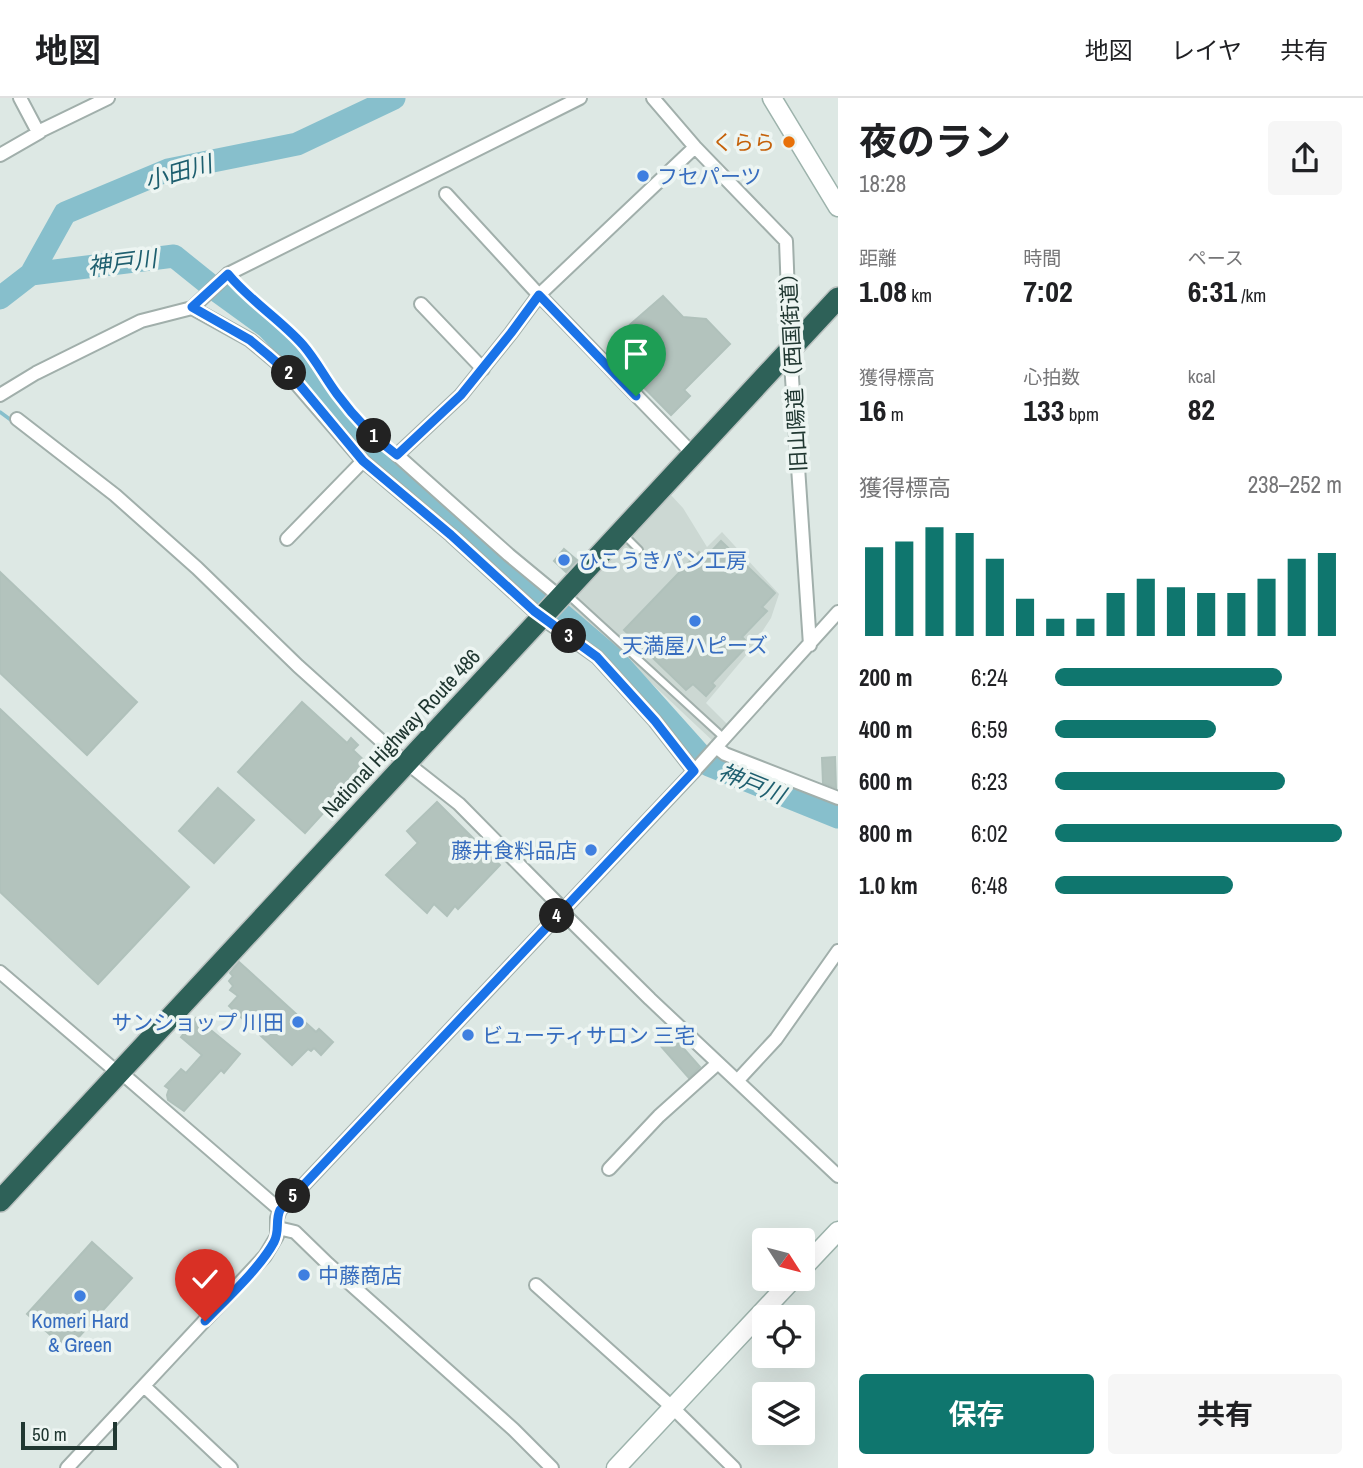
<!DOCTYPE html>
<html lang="ja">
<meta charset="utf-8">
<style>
:root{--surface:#fff;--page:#f6f6f6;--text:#202124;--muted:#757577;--line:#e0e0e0;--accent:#0f766e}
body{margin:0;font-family:"Archivo Narrow","Noto Sans JP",sans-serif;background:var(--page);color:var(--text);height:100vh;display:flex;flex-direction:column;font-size:26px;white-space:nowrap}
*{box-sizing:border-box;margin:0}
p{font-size:23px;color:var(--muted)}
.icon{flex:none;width:38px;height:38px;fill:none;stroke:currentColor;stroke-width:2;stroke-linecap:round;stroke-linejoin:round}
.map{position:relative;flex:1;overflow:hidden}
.sheet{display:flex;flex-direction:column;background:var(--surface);width:525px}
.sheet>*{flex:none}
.needle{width:46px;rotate:126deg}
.tools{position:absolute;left:752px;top:1130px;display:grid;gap:14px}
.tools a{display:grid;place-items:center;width:63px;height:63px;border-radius:7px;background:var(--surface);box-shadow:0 7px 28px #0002;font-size:35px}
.scale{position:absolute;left:21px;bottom:18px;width:96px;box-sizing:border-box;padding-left:7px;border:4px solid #203731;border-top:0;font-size:19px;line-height:24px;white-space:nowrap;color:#203731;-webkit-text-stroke:5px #edf5f2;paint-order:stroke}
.pin{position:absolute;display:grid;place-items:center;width:60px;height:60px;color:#fff;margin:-72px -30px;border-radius:50% 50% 50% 0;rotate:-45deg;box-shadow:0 0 7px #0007}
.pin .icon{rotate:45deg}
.km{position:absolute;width:35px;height:35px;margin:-18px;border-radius:50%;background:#222;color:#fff;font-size:19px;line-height:35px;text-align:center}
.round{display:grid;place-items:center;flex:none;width:74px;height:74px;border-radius:7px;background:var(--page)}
.overview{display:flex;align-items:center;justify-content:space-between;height:119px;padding:0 21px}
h1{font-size:38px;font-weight:700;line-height:52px}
.metrics{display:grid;grid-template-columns:repeat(3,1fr);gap:10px;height:119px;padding:7px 21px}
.metrics div{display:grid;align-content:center}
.metrics b{font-size:30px;font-weight:700}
.metrics small{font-size:19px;font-weight:400}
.metrics p{font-size:19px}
.chart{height:196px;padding:14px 21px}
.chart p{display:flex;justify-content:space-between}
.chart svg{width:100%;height:126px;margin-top:7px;stroke:var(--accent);stroke-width:6}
.action{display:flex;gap:14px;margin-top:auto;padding:14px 21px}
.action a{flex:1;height:80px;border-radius:7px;background:var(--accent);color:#fff;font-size:28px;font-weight:700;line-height:80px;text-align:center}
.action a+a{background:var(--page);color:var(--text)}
ul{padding:0 21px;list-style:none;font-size:23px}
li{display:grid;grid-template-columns:112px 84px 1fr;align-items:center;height:52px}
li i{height:18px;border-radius:9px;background:var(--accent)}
header{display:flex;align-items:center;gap:42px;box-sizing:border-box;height:98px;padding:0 35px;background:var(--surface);border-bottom:2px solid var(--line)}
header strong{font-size:33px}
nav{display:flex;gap:38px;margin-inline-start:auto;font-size:24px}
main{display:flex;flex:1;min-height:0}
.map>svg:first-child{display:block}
</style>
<header>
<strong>地図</strong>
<nav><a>地図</a><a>レイヤ</a><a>共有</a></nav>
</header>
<main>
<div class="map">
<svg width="838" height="1370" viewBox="0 0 838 1370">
<rect width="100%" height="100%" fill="#dde8e4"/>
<!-- built -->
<path fill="#ccd8d3" d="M669 395 683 410 707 449 722 434 779 496 771 520 748 555 706 605 730 629 715 645 565 504Z"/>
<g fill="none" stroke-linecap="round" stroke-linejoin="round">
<!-- stream -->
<path stroke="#87bfcc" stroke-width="3.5" d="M0 314 15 325"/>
<!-- river -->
<path stroke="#87bfcc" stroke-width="23" d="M31 176 174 158 220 195 267 229 308 271 360 335 433 407 615 562 709 667 838 719
M0 200 31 176 65 115 168 72 297 46 394 0"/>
</g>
<!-- building -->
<path fill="#b3c3bd" stroke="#b0c1bb" stroke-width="2" d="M663 198 683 219 706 221 730 246 684 292 690 298 671 317 608 253 621 241 617 238Z
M721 443 775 495 762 509 767 513 742 539 749 546 712 585 715 588 706 598 693 586 686 592 624 532 699 454 705 460Z
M564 451 577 462 566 474 554 463Z
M0 474 137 604 87 657 0 575Z
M302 604 347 645 351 640 358 647 353 652 368 666 305 735 238 674Z
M0 611 189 789 98 886 0 794Z
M835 659 836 690 823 685 822 660Z
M218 690 254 722 214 765 179 733Z
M437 704 500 767 458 811 455 808 447 818 434 806 427 815 386 777 418 745 407 733Z
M239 864 316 934 319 931 333 944 321 957 314 950 311 953 308 951 292 967 229 908 238 898 230 892 233 888 229 883 233 878 230 875Z
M196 920 240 956 224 975 221 972 184 1013 168 1002 167 997 169 991 165 988 181 971 186 975 202 957 181 939Z
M670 935 700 969 689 980 659 946Z
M92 1144 132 1180 67 1252 27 1216Z"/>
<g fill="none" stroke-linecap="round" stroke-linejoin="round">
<!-- lane casing -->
<g stroke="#a1afab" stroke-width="10">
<path id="lane" d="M622 435 639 452
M568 497 724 640"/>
</g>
<!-- street casing -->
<g stroke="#a1afab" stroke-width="16">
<path id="street" d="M20 0 38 34 108 0
M653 0 695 49 786 143 790 250 810 547
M0 57 40 34
M446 96 539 197 693 356
M421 206 483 271
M192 210 250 242 281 268 363 363 451 437 542 520 597 559 655 623 694 673
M0 297 36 275 141 223 192 210 228 176 580 0
M17 321 115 397 197 470 298 568 398 658 459 706 559 807 567 819 650 901 838 1078
M287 441 363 363
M561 500 509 457 397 357 461 297 511 235 539 197 695 49
M716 649 725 656 838 700
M0 874 111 969 125 978 280 1112
M738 982 776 941 838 853
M609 1071 659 1018 718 965
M278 1130 295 1134 328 1166 513 1331 552 1370
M536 1187 673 1310 734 1370
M145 1289 231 1370
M67 1370 265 1158 277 1138V1120L280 1112 698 669 838 514"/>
</g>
<!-- secondary casing -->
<g stroke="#9db3ac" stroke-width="21">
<path id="secondary" d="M772 0 838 109
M803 1170 838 1133
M616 1370 793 1181"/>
</g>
<!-- highway casing -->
<g stroke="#bcc3c1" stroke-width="24">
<path id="highway" d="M0 1103 838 200"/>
</g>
<!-- path -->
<path stroke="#7fab9e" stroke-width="2.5" stroke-dasharray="3.5 5" stroke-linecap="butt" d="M235 184C256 207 283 224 303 247 332 282 352 323 389 351"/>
<!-- lane -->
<use href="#lane" stroke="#fff" stroke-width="6"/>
<!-- street -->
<use href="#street" stroke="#fff" stroke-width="12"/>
<!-- secondary -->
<use href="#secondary" stroke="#fff" stroke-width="18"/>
<!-- highway -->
<use href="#highway" stroke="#2e6158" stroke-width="21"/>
</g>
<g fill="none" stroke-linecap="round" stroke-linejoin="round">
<!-- route casing -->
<g stroke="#fff" stroke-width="14">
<path id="route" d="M205 1223C226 1201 260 1170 274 1144 280 1133 275 1122 280 1112L694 673 655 623 597 559 534 513 451 437 363 363 293 279 268 257 250 242 192 209 228 176C250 203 280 221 303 247 316 262 325 280 337 296 354 319 374 340 397 357L461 297 511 235 539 197 636 298"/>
</g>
<!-- route -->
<use href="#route" stroke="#1a73e8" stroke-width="9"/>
</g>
<!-- markers -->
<circle fill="#e8710a" stroke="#edf5f2" stroke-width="2.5" cx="789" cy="44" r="7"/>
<g fill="#3f7fe0" stroke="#edf5f2" stroke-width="2.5">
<circle cx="643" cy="78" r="7"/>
<circle cx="564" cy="462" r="7"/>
<circle cx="695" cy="523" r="7"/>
<circle cx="591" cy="752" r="7"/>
<circle cx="298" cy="924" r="7"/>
<circle cx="468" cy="937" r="7"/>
<circle cx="304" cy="1177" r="7"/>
<circle cx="80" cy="1198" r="7"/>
</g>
<g text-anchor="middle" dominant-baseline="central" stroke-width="7" stroke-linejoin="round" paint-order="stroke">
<!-- food labels -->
<g font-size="21" fill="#c56008" stroke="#edf5f2" text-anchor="end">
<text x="775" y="44">くらら</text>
</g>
<!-- shop labels -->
<g font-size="21" fill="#366cbe" stroke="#edf5f2" text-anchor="start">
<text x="657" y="78">フセパーツ</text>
<text x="578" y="462">ひこうきパン工房</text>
<text x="695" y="547" text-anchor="middle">天満屋ハピーズ</text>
<text x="577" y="752" text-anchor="end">藤井食料品店</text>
<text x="284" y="924" text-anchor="end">サンショップ 川田</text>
<text x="482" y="937">ビューティサロン 三宅</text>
<text x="318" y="1177">中藤商店</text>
<text x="80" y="1222" text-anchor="middle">Komeri Hard<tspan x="80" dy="24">&amp; Green</tspan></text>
</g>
<!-- street labels -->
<g font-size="21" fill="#203731" stroke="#edf5f2">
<text transform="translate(793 269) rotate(-93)">旧山陽道（西国街道）</text>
<text transform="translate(401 635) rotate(-47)">National Highway Route 486</text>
</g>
<!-- water labels -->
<g font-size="23" font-style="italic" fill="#1e5f6f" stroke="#edf5f2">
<text transform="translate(178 74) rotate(-16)">小田川</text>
<text transform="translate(122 164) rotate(-7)">神戸川</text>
<text transform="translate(752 685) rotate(22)">神戸川</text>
</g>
</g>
</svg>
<div class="tools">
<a><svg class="needle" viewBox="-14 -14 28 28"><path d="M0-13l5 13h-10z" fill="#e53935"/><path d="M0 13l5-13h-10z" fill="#757577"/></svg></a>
<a><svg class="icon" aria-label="locate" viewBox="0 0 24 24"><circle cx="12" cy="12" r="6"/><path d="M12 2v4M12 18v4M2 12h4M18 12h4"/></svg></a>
<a><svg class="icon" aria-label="layers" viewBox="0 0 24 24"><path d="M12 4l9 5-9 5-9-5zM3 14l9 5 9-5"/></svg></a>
</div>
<div class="scale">50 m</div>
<div class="pin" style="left:636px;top:298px;background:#1e9e55"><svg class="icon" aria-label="arrive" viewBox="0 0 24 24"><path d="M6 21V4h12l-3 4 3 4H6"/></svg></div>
<div class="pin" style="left:205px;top:1223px;background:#d93025"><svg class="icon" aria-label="check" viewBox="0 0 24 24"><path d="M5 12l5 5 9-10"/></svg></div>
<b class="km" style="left:374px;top:338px">1</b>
<b class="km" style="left:289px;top:275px">2</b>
<b class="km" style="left:569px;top:538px">3</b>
<b class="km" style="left:557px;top:818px">4</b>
<b class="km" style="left:293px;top:1098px">5</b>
</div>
<section class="sheet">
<div class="overview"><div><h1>夜のラン</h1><p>18:28</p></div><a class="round"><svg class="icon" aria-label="share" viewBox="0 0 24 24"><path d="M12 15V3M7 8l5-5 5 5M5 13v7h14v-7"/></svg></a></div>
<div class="metrics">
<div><p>距離</p><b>1.08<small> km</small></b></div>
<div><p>時間</p><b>7:02</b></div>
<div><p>ペース</p><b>6:31<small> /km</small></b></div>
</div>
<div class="metrics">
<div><p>獲得標高</p><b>16<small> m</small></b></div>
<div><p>心拍数</p><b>133<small> bpm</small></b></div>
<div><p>kcal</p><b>82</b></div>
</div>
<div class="chart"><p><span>獲得標高</span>238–252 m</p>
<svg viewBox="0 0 160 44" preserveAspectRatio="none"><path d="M5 44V13M15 44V11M25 44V6M35 44V8M45 44V17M55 44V31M65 44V38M75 44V38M85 44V29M95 44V24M105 44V27M115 44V29M125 44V29M135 44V24M145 44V17M155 44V15"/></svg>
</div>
<ul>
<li><b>200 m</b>6:24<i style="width:79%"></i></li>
<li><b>400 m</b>6:59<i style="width:56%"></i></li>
<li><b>600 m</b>6:23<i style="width:80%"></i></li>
<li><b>800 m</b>6:02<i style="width:100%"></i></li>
<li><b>1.0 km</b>6:48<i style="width:62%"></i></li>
</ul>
<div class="action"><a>保存</a><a>共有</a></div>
</section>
</main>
